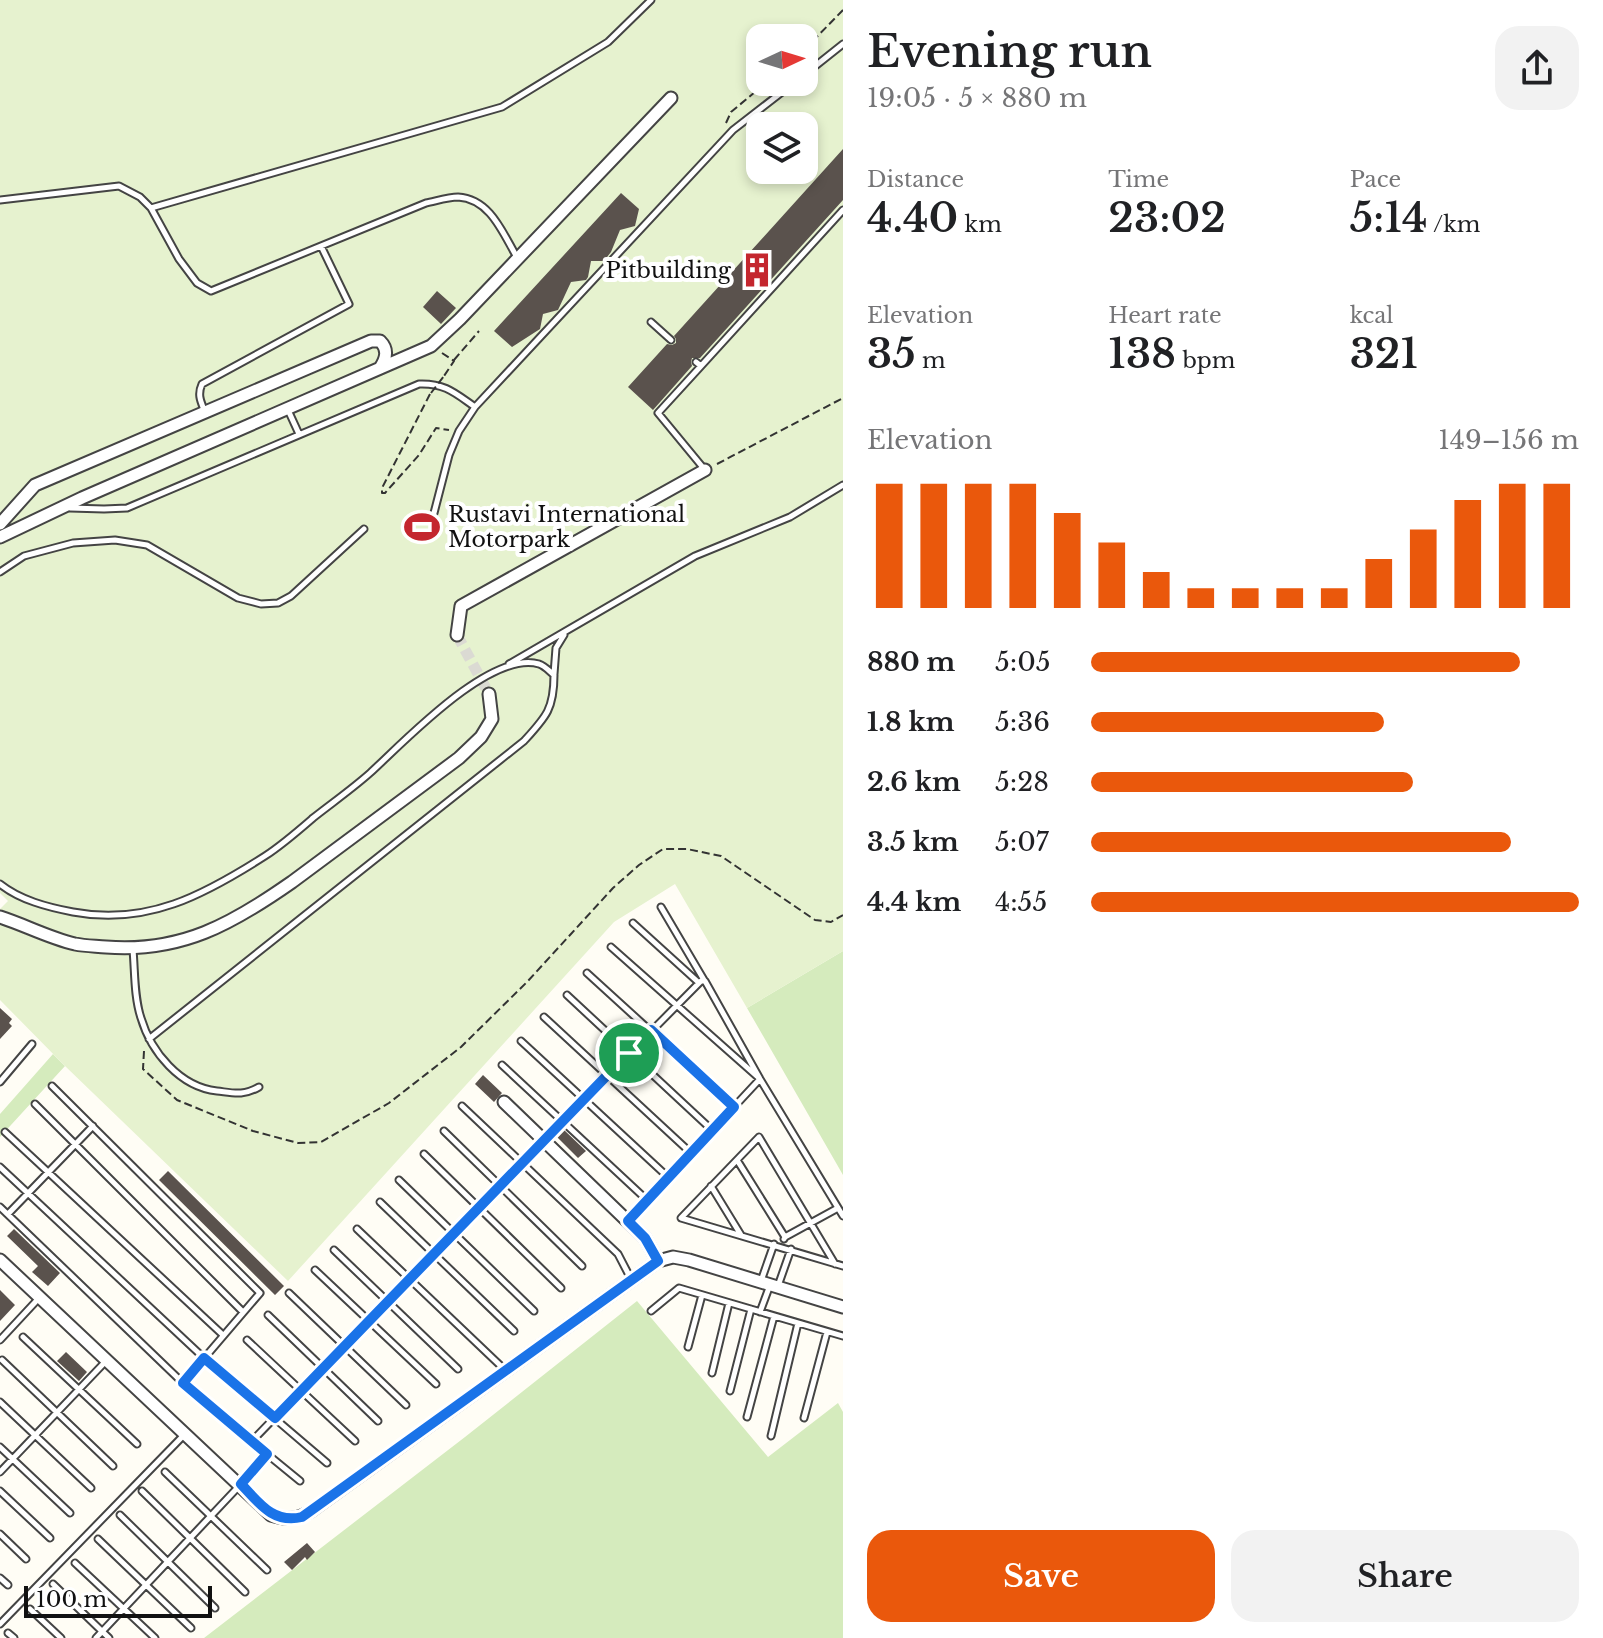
<!DOCTYPE html>
<meta charset="utf-8">
<style>
:root{--surface:#fff;--page:#f2f2f2;--text:#202124;--muted:#757577;--accent:#ea580c}
body{margin:0;font-family:"Libre Baskerville",serif;background:var(--page);color:var(--text);height:100vh;display:flex;flex-direction:column;font-size:30px;white-space:nowrap}
*{box-sizing:border-box;margin:0}
p{font-size:26px;color:var(--muted)}
.icon{flex:none;width:44px;height:44px;fill:none;stroke:currentColor;stroke-width:2;stroke-linecap:round;stroke-linejoin:round}
.map{position:relative;flex:1;overflow:hidden}
.details{display:flex;flex-direction:column;background:var(--surface);width:760px}
.details>*{flex:none}
.needle{width:52px;rotate:86deg}
.buttons{position:absolute;left:746px;top:24px;display:grid;gap:16px}
.buttons a{display:grid;place-items:center;width:72px;height:72px;border-radius:16px;background:var(--surface);box-shadow:0 4px 12px #0003;font-size:40px}
.scale{position:absolute;left:24px;bottom:20px;width:188px;box-sizing:border-box;padding-left:8px;border:4px solid #111;border-top:0;font-size:22px;line-height:28px;white-space:nowrap;color:#111;-webkit-text-stroke:6px #fff;paint-order:stroke}
.pin{position:absolute;display:grid;place-items:center;width:68px;height:68px;color:#fff;margin:-34px;border:4px solid #fff;border-radius:50%;box-shadow:0 2px 8px #0007}
.round{display:grid;place-items:center;flex:none;width:84px;height:84px;border-radius:24px;background:var(--page)}
.summary{display:flex;align-items:center;justify-content:space-between;height:136px;padding:0 24px}
h1{font-size:44px;font-weight:600;line-height:60px}
.figures{display:grid;grid-template-columns:repeat(3,1fr);gap:12px;height:136px;padding:8px 24px}
.figures div{display:grid;align-content:center}
.figures b{font-size:40px;font-weight:600}
.figures small{font-size:22px;font-weight:400}
.figures p{font-size:22px}
.chart{height:224px;padding:16px 24px}
.chart p{display:flex;justify-content:space-between}
.chart svg{width:100%;height:144px;margin-top:8px;stroke:var(--accent);stroke-width:6}
.button{display:flex;gap:16px;margin-top:auto;padding:16px 24px}
.button a{flex:1;height:92px;border-radius:24px;background:var(--accent);color:#fff;font-size:32px;font-weight:600;line-height:92px;text-align:center}
.button a+a{background:var(--page);color:var(--text)}
ul{padding:0 24px;list-style:none;font-size:26px}
li{display:grid;grid-template-columns:128px 96px 1fr;align-items:center;height:60px}
li i{height:20px;border-radius:10px;background:var(--accent)}
main{display:flex;flex:1;min-height:0}
.map>svg:first-child{display:block}
</style>
<main>
<div class="map">
<svg width="843" height="1638" viewBox="0 0 843 1638">
<rect width="100%" height="100%" fill="#fffdf5"/>
<!-- green -->
<path fill="#d5ebbd" d="M843 951V1175L747 1008Z
M53 1054 65 1066 0 1137V1114Z
M637 1301 768 1457 838 1403 843 1412V1638H204L465 1437Z"/>
<!-- pitch -->
<path fill="#e6f2cf" fill-rule="evenodd" d="M0 0H843V951L747 1008 675 884 614 922 288 1281 65 1066 0 1000V909L8 901 0 893ZM760 38H804V82H760ZM760 126H804V170H760Z"/>
<!-- building -->
<path fill="#5a524d" d="M843 149V200L700 358H692L691 362 692 366 653 410 628 387 667 344 672 345 676 343V339L674 336Z
M621 193 639 209 635 226 620 230 611 252 604 261H591L588 277 586 280 571 282 558 310 543 314 540 329 512 347 494 331Z
M437 291 456 308 441 324 423 307Z
M0 1008 12 1019 9 1023 12 1026 0 1039Z
M483 1075 502 1093 494 1102 475 1084Z
M563 1129 586 1151 578 1158 556 1136Z
M168 1171 284 1286 275 1295 159 1180Z
M14 1229 60 1273 48 1286 32 1272 38 1266 7 1236Z
M0 1290 15 1305 0 1321Z
M66 1352 87 1372 79 1381 57 1361Z
M307 1543 315 1552 307 1560 305 1557 292 1570 284 1562Z"/>
<g fill="none" stroke-linecap="round" stroke-linejoin="round">
<!-- minor-tunnel -->
<path stroke="#dbdad3" stroke-width="11" stroke-dasharray="11 5.5" stroke-linecap="butt" d="M457 635 489 694"/>
<!-- service casing -->
<g stroke="#444" stroke-width="9">
<path id="service" d="M804 75 843 44
M0 200 119 186 140 197 151 208 179 259 197 283 211 291 426 203C436 201 448 197 458 197 491 199 503 234 518 259
M151 208 502 107 608 42 651 0
M651 322 671 340
M696 362 701 366 658 413 705 470
M701 366 843 210
M288 410 299 434
M205 412C201 402 197 395 202 384L349 304 321 246
M70 508 104 509 127 508 419 384C445 383 455 393 475 407
M434 513 449 455 459 431 475 407 733 130 795 82
M0 572 24 556 73 543 115 540 147 545 238 598 261 604 278 603 291 596 364 529
M509 664 695 556 790 517 843 485
M554 674 556 648 564 635
M0 884C20 900 47 907 73 912 147 926 204 895 265 856 282 845 298 831 313 818 332 803 352 789 370 773 404 742 490 650 539 664 545 666 549 671 554 675 554 709 546 717 524 741L149 1039
M661 907 704 980
M633 923 698 982
M611 947 760 1079 629 1220
M133 950C135 972 134 997 141 1018 151 1052 180 1087 217 1091 234 1093 243 1096 259 1087
M587 973 734 1107
M567 995 712 1130
M544 1017 691 1153
M521 1041 669 1178
M502 1065 647 1200
M0 1082 32 1044
M52 1086 260 1293 183 1383 267 1454 241 1484 96 1638
M35 1104 243 1312
M462 1106 618 1254 631 1279
M444 1131 582 1266
M5 1132 223 1335
M424 1154 561 1288
M737 1160 785 1237
M0 1167 204 1358 327 1463
M399 1180 534 1311
M711 1186 741 1235
M380 1202 514 1331
M0 1207 183 1383
M8 1214 93 1126
M357 1229 504 1369
M784 1239 785 1237 838 1208
M334 1250 458 1369
M835 1264 759 1137 681 1218 843 1266
M315 1270 436 1384
M761 1281 774 1244
M778 1286 791 1249
M289 1293 406 1405
M651 1311 679 1288 843 1336
M760 1312 770 1285
M268 1315 378 1421
M23 1337 137 1444
M0 1340 40 1297
M247 1340 355 1441
M688 1347 702 1295
M2 1360 113 1466
M712 1373 729 1303
M730 1391 751 1309
M0 1402 91 1488
M747 1417 774 1316
M804 1418 827 1332
M771 1436 798 1323
M252 1441 522 1162 701 981H705L760 1079 843 1216
M0 1447 70 1513
M267 1454 300 1481
M0 1472 107 1360
M165 1472 267 1570
M0 1491 50 1538
M142 1491 245 1592
M120 1515 215 1608
M0 1534 26 1559
M98 1539 191 1628
M75 1563 155 1638
M0 1578 8 1585
M53 1584 109 1638
M30 1609 61 1638
M0 1624 183 1436
M8 1633 14 1638"/>
</g>
<!-- minor casing -->
<g stroke="#444" stroke-width="15">
<path id="minor" d="M0 524 35 485 371 341H380C389 350 386 359 380 368
M0 537 82 498 431 346 460 319 671 98
M457 635 461 606 705 470
M0 917C25 925 49 938 75 944 85 946 96 946 106 947 181 953 232 924 292 882L459 758 481 737 492 719 489 694
M504 1102 645 1238 658 1261
M0 1260 271 1515C287 1520 297 1520 311 1511L658 1261 673 1257 689 1260 843 1307"/>
</g>
<!-- path -->
<path stroke="#333" stroke-width="2" stroke-dasharray="8 4" stroke-linecap="butt" d="M804 50 843 10
M726 123 731 112 767 82
M442 353 454 361 444 376
M454 360 479 331
M430 394 382 488V493H385L419 455 436 428 449 430
M717 464 843 398
M144 1051 143 1069 177 1100 253 1131 298 1143 321 1142 389 1103 461 1047 527 982 613 888 639 865 663 849H687L721 856 815 920 831 922 843 915"/>
<!-- service -->
<use href="#service" stroke="#fff" stroke-width="5"/>
<!-- minor -->
<use href="#minor" stroke="#fff" stroke-width="11"/>
<!-- path-bridge -->
<path stroke="#333" stroke-width="2" stroke-dasharray="8 4" stroke-linecap="butt" d="M431 393 444 376"/>
</g>
<g fill="none" stroke-linecap="round" stroke-linejoin="round">
<!-- route casing -->
<g stroke="#fff" stroke-width="16">
<path id="route" d="M651 1030 734 1107 628 1221 645 1238 658 1261 302 1517C273 1524 259 1503 241 1484L267 1454 183 1383 204 1358 275 1418Z"/>
</g>
<!-- route -->
<use href="#route" stroke="#1a73e8" stroke-width="10"/>
</g>
<!-- icons -->
<defs>
<g id="building-bare" transform="scale(2.76)"><path d="M-4-6H4V6H1V3H-1V6H-4ZM-2.5-4.3h1.7v1.8h-1.7ZM.8-4.3h1.7v1.8H.8ZM-2.5-1h1.7V.8h-1.7ZM.8-1h1.7V.8H.8Z" fill="#c4262e" stroke="#fff" stroke-width="2.5" paint-order="stroke"/></g>
<g id="stadium-bare" transform="scale(2.76)"><path d="M0-5a6.5 5 0 1 0 0 10a6.5 5 0 1 0 0-10ZM-3.5-1.8h7v3.6h-7Z" fill="#c4262e" stroke="#fff" stroke-width="2.5" paint-order="stroke"/></g>
</defs>
<g fill-rule="evenodd">
<use href="#building-bare" x="757" y="270"/>
<use href="#stadium-bare" x="422" y="527"/>
</g>
<g text-anchor="middle" dominant-baseline="central" stroke-width="8" stroke-linejoin="round" paint-order="stroke">
<!-- poi labels -->
<g font-size="22" fill="#111" stroke="#fff" text-anchor="end">
<text x="731" y="270">Pitbuilding</text>
<text x="448" y="514" text-anchor="start">Rustavi International<tspan x="448" dy="25">Motorpark</tspan></text>
</g>
</g>
</svg>
<div class="buttons">
<a><svg class="needle" viewBox="-14 -14 28 28"><path d="M0-13l5 13h-10z" fill="#e53935"/><path d="M0 13l5-13h-10z" fill="#757577"/></svg></a>
<a><svg class="icon" aria-label="layers" viewBox="0 0 24 24"><path d="M12 4l9 5-9 5-9-5zM3 14l9 5 9-5"/></svg></a>
</div>
<div class="scale">100 m</div>
<div class="pin" style="left:629px;top:1053px;background:#1e9e55"><svg class="icon" aria-label="arrive" viewBox="0 0 24 24"><path d="M6 21V4h12l-3 4 3 4H6"/></svg></div>
</div>
<section class="details">
<div class="summary"><div><h1>Evening run</h1><p>19:05 · 5 × 880 m</p></div><a class="round"><svg class="icon" aria-label="share" viewBox="0 0 24 24"><path d="M12 15V3M7 8l5-5 5 5M5 13v7h14v-7"/></svg></a></div>
<div class="figures">
<div><p>Distance</p><b>4.40<small> km</small></b></div>
<div><p>Time</p><b>23:02</b></div>
<div><p>Pace</p><b>5:14<small> /km</small></b></div>
</div>
<div class="figures">
<div><p>Elevation</p><b>35<small> m</small></b></div>
<div><p>Heart rate</p><b>138<small> bpm</small></b></div>
<div><p>kcal</p><b>321</b></div>
</div>
<div class="chart"><p><span>Elevation</span>149–156 m</p>
<svg viewBox="0 0 160 44" preserveAspectRatio="none"><path d="M5 44V6M15 44V6M25 44V6M35 44V6M45 44V15M55 44V24M65 44V33M75 44V38M85 44V38M95 44V38M105 44V38M115 44V29M125 44V20M135 44V11M145 44V6M155 44V6"/></svg>
</div>
<ul>
<li><b>880 m</b>5:05<i style="width:88%"></i></li>
<li><b>1.8 km</b>5:36<i style="width:60%"></i></li>
<li><b>2.6 km</b>5:28<i style="width:66%"></i></li>
<li><b>3.5 km</b>5:07<i style="width:86%"></i></li>
<li><b>4.4 km</b>4:55<i style="width:100%"></i></li>
</ul>
<div class="button"><a>Save</a><a>Share</a></div>
</section>
</main>
